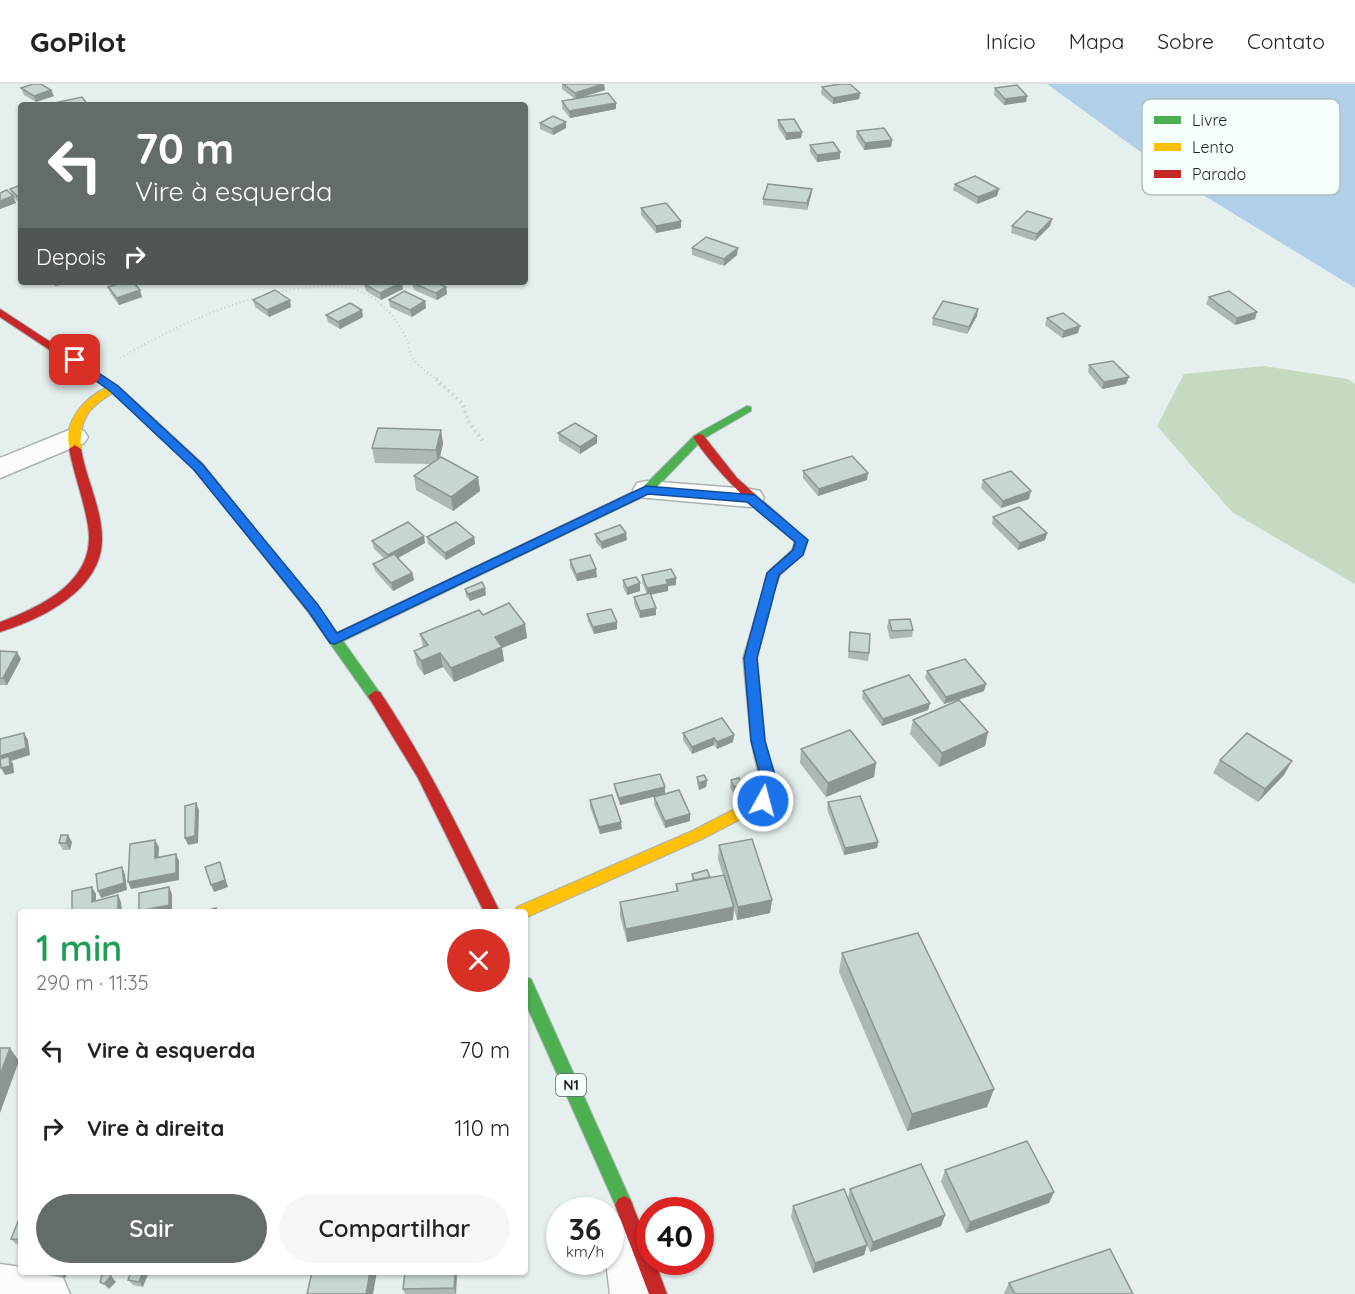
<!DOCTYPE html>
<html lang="pt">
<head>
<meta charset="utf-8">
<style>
	body { margin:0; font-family:Quicksand,sans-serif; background:#f6f6f6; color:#222; height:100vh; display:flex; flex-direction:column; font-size:22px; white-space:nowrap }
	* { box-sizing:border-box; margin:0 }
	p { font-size:20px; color:#767676 }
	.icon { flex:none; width:33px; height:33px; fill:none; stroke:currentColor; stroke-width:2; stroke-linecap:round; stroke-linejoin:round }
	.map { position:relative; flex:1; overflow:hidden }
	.drawer { position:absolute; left:18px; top:825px; width:510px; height:366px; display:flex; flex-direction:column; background:#fff; border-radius:6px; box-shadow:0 2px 4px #0004 }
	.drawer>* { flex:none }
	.hud { position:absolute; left:18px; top:18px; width:510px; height:183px; border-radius:6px; box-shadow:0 2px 4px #0004; background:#646c6b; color:#fff; overflow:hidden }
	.speed { position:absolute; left:546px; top:1113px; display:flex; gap:12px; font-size:30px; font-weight:700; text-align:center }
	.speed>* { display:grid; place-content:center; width:78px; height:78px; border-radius:50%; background:#fff; box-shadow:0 2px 4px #0004; line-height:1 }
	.speed small { font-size:15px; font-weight:400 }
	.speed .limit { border:9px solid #d22; background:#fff; color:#111 }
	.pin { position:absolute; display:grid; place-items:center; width:51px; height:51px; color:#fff; margin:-26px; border-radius:12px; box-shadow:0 3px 9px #0006 }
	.me { position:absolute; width:66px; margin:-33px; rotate:7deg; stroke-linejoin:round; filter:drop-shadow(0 0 4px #0008) }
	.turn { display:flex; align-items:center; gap:21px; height:126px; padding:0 18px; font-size:27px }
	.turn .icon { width:78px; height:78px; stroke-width:2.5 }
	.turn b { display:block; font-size:42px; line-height:51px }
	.then { display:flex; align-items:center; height:57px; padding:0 18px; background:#0003; gap:12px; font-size:22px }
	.round { display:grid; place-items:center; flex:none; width:63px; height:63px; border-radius:32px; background:#f6f6f6 }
	.headline { display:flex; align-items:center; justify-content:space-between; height:102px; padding:0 18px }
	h1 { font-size:36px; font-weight:600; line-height:45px; color:#1e9e55 }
	.primary-button { display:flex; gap:12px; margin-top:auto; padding:12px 18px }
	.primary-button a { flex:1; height:69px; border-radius:36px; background:#646c6b; color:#fff; font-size:24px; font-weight:600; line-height:69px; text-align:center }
	.primary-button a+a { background:#f6f6f6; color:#222 }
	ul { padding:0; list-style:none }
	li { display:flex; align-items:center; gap:18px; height:78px; padding:0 18px }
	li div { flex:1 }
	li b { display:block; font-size:22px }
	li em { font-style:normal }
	header { display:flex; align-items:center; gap:36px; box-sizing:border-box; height:84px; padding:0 30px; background:#fff; border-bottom:2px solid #e0e0e0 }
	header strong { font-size:28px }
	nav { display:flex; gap:33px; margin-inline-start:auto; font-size:21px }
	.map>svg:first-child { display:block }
	.green { fill:#c6dac2 }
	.water { fill:#b0cfe9 }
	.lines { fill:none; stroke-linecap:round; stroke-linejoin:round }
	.street-casing { stroke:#abb2b2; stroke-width:3 }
	.fast-casing { stroke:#abb2b2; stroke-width:2 }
	.slow-casing { stroke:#abb2b2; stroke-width:2 }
	.jam-casing { stroke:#abb2b2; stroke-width:2 }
	.path-far1 { stroke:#cccfcf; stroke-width:2; stroke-dasharray:1 3; stroke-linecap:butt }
	.path { stroke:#cccfcf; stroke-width:4; stroke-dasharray:1.5 4; stroke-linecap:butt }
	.street { fill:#fbfdfc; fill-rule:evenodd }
	.fast { fill:#4caf50; fill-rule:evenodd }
	.slow { fill:#ffc107; fill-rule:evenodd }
	.jam { fill:#c62828; fill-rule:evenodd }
	.wall { fill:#abb8b3 }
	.shaded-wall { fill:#8b9692 }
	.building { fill:#c7d6d0; stroke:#8b9692; stroke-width:1.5 }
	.route { fill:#1a73e8; stroke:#114b97; stroke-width:1.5 }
	.labels { text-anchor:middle; stroke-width:6; stroke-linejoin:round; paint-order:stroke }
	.shield { fill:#f4fffe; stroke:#5e6665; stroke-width:1.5 }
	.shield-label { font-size:14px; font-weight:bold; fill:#1e2524 }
	.key { fill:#f4fffe; stroke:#b4bebd; stroke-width:1.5 }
	.key-label { font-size:16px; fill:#1e2524 }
</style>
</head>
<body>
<header>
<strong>GoPilot</strong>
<nav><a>Início</a><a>Mapa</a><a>Sobre</a><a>Contato</a></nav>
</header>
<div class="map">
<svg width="1355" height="1210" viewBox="0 0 1355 1210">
	<rect width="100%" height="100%" fill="#e5efee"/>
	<polygon class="green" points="1264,282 1348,295 1355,300 1355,500 1232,428 1157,342 1184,290"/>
	<polygon class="water" points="1047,0 1355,0 1355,204 1182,98"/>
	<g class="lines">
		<g class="street-casing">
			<g id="street">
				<polygon points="74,344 84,347 88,353 84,359 0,394 0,374"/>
				<polygon points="647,397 750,405 760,407 764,414 760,421 750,423 637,413 633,406 637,399"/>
				<polygon points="625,1132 641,1139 648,1155 656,1210 610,1210 606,1178 610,1178 610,1139"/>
				<polygon points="0,1180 21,1183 21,1188 50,1188 63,1194 70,1210 0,1210"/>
			</g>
		</g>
		<g class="fast-casing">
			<g id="fast">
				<polygon points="747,322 751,323 751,327 703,355 651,409 343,557 382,612 375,617 370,616 308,528 213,408 219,404 223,405 337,549 643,403 695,351"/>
				<polygon points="525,893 531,895 630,1115 633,1121 630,1127 624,1130 618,1127 525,918"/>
			</g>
		</g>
		<g class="slow-casing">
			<g id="slow">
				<path d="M 114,301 L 118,302 L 118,306 C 90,322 79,332 81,365 L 79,368 L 71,368 C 59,338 88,309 114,301 Z"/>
				<polygon points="767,509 773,513 757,574 765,657 776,708 768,721 702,755 527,833 525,834 525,828 514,828 517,823 692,747 758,713 762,707 751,657 743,574 761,513"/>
			</g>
		</g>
		<g class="jam-casing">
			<g id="jam">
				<polygon points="0,225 118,302 203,380 223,405 225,408 223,411 215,411 195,386 110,306 0,233"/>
				<path d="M 699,350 L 703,351 L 737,394 L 807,456 L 802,471 L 780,491 L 771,516 L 767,517 L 761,513 L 770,486 L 792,466 L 795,457 C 757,425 721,395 693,353 Z"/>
				<path d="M 75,361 L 81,365 C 86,395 102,424 102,455 C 102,506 42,535 0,548 L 0,538 C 43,522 97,496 88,442 C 84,416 74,391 69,365 Z"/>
				<path d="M 375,607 L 380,608 C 427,678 463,753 500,828 L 484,828 L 418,694 L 368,612 Z"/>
				<polygon points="624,1112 630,1115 650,1164 650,1178 655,1178 667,1210 649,1210 615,1121 618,1115"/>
			</g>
		</g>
		<g class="path-far1">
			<path d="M 274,209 C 333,198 373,192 406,253 C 408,259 409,266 411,271 C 416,281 430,290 438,297"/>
			<path d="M 120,274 C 167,247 214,224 267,211"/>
		</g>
		<polyline class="path" points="436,295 462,319 469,338 484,359"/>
		<use href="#street" class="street"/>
		<use href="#fast" class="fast"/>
		<use href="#slow" class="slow"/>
		<use href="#jam" class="jam"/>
	</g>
	<g class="wall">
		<polygon points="562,0 604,0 605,6 580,14 616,19 616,25 570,34 562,24 562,17 575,15 562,5"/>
		<polygon points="822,3 860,9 859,15 833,20 821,10"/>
		<polygon points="21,4 54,12 36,18 24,11"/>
		<polygon points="995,4 1027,12 1026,18 1004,21 994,11"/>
		<polygon points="778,36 802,48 801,54 786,56 778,43"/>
		<polygon points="540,39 566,44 553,51 540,45"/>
		<polygon points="857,47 892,56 891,63 864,66 856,53"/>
		<polygon points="810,61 840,75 817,78 810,68"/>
		<polygon points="955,100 997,112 977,120 953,106"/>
		<polygon points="21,101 21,119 20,119 14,114 16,119 0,125 0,109 12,111 10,105"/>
		<polygon points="812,105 811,112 807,126 763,121 763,115"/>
		<polygon points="641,124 681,144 656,149 641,131"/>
		<polygon points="1052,135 1050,142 1035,157 1011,149 1012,142"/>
		<polygon points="692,164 737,171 724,182 692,171"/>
		<polygon points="412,199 446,203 447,210 437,216 414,206"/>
		<polygon points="364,200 403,205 381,216 366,207"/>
		<polygon points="108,203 142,213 119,221 111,210"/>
		<polygon points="1209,213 1255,235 1235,241 1206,220"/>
		<polygon points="253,216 291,223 269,233 255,223"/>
		<polygon points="389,216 425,217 426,224 412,233 390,223"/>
		<polygon points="978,225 977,232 967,250 932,241 933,234"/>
		<polygon points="326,231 363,233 340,245 328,238"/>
		<polygon points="1047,234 1078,249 1062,254 1045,241"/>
		<polygon points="1089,281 1126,300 1102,305 1088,288"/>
		<polygon points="441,346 443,360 440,374 478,393 480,407 453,427 416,406 414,392 431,380 375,379 372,364"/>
		<polygon points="558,349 597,352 597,359 580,370 559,357"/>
		<polygon points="803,387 867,396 818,412 803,394"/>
		<polygon points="983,396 1029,415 1001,424 981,404"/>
		<polygon points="993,433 1047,449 1045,456 1018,466 992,440"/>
		<polygon points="595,450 627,456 602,465 596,458"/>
		<polygon points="427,453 474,453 475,460 446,476 428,460"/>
		<polygon points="372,457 425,459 398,474 412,489 414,496 393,507 375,487 373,480 385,475 374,465"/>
		<polygon points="570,476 597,493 577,497 570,483"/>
		<polygon points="642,491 676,501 668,502 668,507 651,511 656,524 656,531 640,534 634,520 634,513 647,510 642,498"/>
		<polygon points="623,496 640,507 627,511 623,503"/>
		<polygon points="465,505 486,511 470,517 466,512"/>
		<polygon points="587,530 617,545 594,550 588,537"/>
		<polygon points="483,531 525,540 527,554 502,564 504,577 454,598 443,583 424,591 417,581 414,567 423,563 420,550"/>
		<polygon points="889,536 913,546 912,553 890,555 887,543"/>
		<polygon points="850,548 869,569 868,577 848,574"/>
		<polygon points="0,567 21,575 7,601 0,601"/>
		<polygon points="927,587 984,607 959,616 988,648 985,662 939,683 910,650 913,636 958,616 944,620 925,594"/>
		<polygon points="863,607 930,619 928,626 882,642 862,614"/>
		<polygon points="683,649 734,651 733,658 717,665 714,661 692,670 683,656"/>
		<polygon points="801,665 876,679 874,693 826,713 800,679"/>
		<polygon points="1220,676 1284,691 1258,718 1213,689"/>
		<polygon points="697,693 707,696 706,703 699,706 697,700"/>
		<polygon points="731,696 742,701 741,708 734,710 730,703"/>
		<polygon points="614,700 665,703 665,710 620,721 615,707"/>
		<polygon points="654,713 690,730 690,737 665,744 654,720"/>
		<polygon points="590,716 622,745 600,750 590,723"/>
		<polygon points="828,718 878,758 877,764 844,771 827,725"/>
		<polygon points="72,758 70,766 63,766 59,759"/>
		<polygon points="719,761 772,816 770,829 737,836 734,825 733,836 627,858 620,832 620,818 676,807 676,800 692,797 692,790 710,793 723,791 718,775"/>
		<polygon points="842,869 994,1005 987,1023 907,1047 839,888"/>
		<polygon points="945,1086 1054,1108 1049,1119 966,1149 941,1098"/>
		<polygon points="850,1105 945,1131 941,1142 870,1168 867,1161 864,1171 813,1189 791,1133 793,1122 848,1114"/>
		<polygon points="21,1130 21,1161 16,1160 11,1155"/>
		<polygon points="35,1188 68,1188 65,1194 36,1189"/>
		<polygon points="131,1188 143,1203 133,1201 128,1196"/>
		<polygon points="405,1188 457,1188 456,1210 405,1210 403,1205"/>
		<polygon points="1009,1199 1133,1210 1005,1210 1004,1209"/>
	</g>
	<g class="shaded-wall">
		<polygon points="604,0 605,6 576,15 575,9"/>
		<polygon points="51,6 54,12 36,18 34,12"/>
		<polygon points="860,9 859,15 833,20 833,14"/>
		<polygon points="1027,12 1026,18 1004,21 1005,15"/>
		<polygon points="616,19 616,25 570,34 569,27"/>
		<polygon points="566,38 566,44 553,51 552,45"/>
		<polygon points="802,48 801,54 786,56 786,49"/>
		<polygon points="892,56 891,63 864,66 865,59"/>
		<polygon points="840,68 840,75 817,78 817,71"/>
		<polygon points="812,105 811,112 807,126 807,119"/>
		<polygon points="999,105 997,112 977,120 978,113"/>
		<polygon points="21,111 21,119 20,119 17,112"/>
		<polygon points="13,112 16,119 0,125 0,117"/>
		<polygon points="1052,135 1050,142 1035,157 1037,150"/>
		<polygon points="681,137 681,144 656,149 656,142"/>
		<polygon points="738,164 737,171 724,182 724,175"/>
		<polygon points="54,198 79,198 55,202"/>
		<polygon points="402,198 403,205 381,216 380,209"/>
		<polygon points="446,203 447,210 437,216 436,209"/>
		<polygon points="140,206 142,213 119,221 117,214"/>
		<polygon points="290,216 291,223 269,233 267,226"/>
		<polygon points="425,217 426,224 412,233 410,226"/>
		<polygon points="978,225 977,232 967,250 969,243"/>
		<polygon points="362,226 363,233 340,245 338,238"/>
		<polygon points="1257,228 1255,235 1235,241 1237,234"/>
		<polygon points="1080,242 1078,249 1062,254 1064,247"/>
		<polygon points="1129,293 1126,300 1102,305 1104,298"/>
		<polygon points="441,346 443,360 438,380 436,366"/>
		<polygon points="597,352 597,359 580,370 580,363"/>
		<polygon points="868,389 867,396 818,412 819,405"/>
		<polygon points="478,393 480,407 453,427 451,413"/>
		<polygon points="1031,407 1029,415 1001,424 1003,417"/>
		<polygon points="626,449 627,456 602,465 601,458"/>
		<polygon points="1047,449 1045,456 1018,466 1020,459"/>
		<polygon points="424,452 425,459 389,479 388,471"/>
		<polygon points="474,453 475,460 446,476 445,469"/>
		<polygon points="596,485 597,493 577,497 576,490"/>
		<polygon points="412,489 414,496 393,507 391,499"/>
		<polygon points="676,494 676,501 668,502 668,507 647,511 647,504 666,496"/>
		<polygon points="640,499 640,507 627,511 627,504"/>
		<polygon points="485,504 486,511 470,517 468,510"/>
		<polygon points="656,524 656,531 640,534 640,527"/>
		<polygon points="617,538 617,545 594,550 593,543"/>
		<polygon points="525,540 527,554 502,564 504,577 454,598 451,584 495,553"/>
		<polygon points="17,568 21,575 7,601 3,594"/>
		<polygon points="440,569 443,583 424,591 421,577"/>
		<polygon points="986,600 984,607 944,620 946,613"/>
		<polygon points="930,619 928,626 882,642 883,635"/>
		<polygon points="988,648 985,662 939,683 942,669"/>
		<polygon points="24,649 28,656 30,671 11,677 13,679 14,689 5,691 1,684 0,672"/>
		<polygon points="734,651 733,658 717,665 717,658"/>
		<polygon points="714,654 714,661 692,670 692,663"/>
		<polygon points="1292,677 1284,691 1258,718 1265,705"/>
		<polygon points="876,679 874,693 826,713 828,699"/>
		<polygon points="707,696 706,703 699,706 699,699"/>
		<polygon points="742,701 741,708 734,710 734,703"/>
		<polygon points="665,703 665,710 620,721 619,714"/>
		<polygon points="196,719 199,726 198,759 188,761 185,754"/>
		<polygon points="690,730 690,737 665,744 665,737"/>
		<polygon points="621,738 622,745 600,750 599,743"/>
		<polygon points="68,751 72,758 70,766 66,759"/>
		<polygon points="155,756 159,763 158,781 155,774"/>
		<polygon points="878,758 877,764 844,771 845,764"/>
		<polygon points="176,770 179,777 179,796 131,805 128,798"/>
		<polygon points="220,778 228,803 214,808 211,801"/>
		<polygon points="122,783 125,790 127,806 101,814 98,807"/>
		<polygon points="92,803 96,810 96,824 92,818"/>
		<polygon points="169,803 172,810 172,828 139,828 139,827"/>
		<polygon points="118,811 121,818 122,828 118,828"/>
		<polygon points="772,816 770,829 737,836 738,823"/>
		<polygon points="734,823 733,836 627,858 626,845"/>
		<polygon points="10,964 19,977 0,1029 0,991"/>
		<polygon points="994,1005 987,1023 907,1047 912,1030"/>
		<polygon points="1054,1108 1049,1119 966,1149 970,1138"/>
		<polygon points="945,1131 941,1142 870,1168 873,1158"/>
		<polygon points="867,1161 864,1171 813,1189 815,1179"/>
		<polygon points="60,1188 68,1188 65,1194 60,1189"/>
		<polygon points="111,1188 120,1188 113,1191"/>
		<polygon points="143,1188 149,1188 143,1203 139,1198"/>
		<polygon points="370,1188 377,1188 373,1210 366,1210"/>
		<polygon points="455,1188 457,1188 456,1210 454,1204"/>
		<polygon points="111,1192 116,1198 109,1205 104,1200"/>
	</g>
	<g class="building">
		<polygon points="33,0 41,0 51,6 34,12 21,4"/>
		<polygon points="563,0 603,0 575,9"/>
		<polygon points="840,0 850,0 860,9 833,14 822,3"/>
		<polygon points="1017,1 1027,12 1005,15 995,4"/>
		<polygon points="608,9 616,19 569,27 562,17"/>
		<polygon points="82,13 88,21 51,21 50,20"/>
		<polygon points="553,32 566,38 552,45 540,39"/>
		<polygon points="794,35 802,48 786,49 778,36"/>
		<polygon points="884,44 892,56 865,59 857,47"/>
		<polygon points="833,58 840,68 817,71 810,61"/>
		<polygon points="975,92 999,105 978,113 955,100"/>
		<polygon points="768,100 812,105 807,119 763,115"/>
		<polygon points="21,101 21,111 17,112 10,105"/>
		<polygon points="7,106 13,112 0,117 0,109"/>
		<polygon points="666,119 681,137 656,142 641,124"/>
		<polygon points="1027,127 1052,135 1037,150 1012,142"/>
		<polygon points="706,153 738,164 724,175 692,164"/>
		<polygon points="124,198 133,198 140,206 117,214 108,203"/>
		<polygon points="367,198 402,198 380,209 364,200"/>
		<polygon points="414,198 436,198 446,203 436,209 412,199"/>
		<polygon points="275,206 290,216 267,226 253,216"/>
		<polygon points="404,207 425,217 410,226 389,216"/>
		<polygon points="1229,207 1257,228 1237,234 1209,213"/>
		<polygon points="943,217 978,225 969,243 933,234"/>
		<polygon points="350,219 362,226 338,238 326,231"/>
		<polygon points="1063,229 1080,242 1064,247 1047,234"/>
		<polygon points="1113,277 1129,293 1104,298 1089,281"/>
		<polygon points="575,339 597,352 580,363 558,349"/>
		<polygon points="378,344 441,346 436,366 372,364"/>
		<polygon points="852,372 868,389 819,405 803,387"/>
		<polygon points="441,373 478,393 451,413 414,392"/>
		<polygon points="1011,387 1031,407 1003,417 983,396"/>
		<polygon points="1019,423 1047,449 1020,459 993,433"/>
		<polygon points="408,438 424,452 388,471 372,457"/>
		<polygon points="456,438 474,453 445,469 427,453"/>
		<polygon points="620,441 626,449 601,458 595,450"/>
		<polygon points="394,470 412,489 391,499 373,480"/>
		<polygon points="590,471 596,485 576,490 570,476"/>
		<polygon points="671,485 676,494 666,496 668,500 647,504 642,491"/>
		<polygon points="636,493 640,499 627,504 623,496"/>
		<polygon points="482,498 485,504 468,510 465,505"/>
		<polygon points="650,509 656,524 640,527 634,513"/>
		<polygon points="509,519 525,540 495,553 502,563 451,584 440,569 421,577 414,567 428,561 420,550 479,526 483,531"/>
		<polygon points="611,525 617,538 593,543 587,530"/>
		<polygon points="910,535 913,546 892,547 889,536"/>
		<polygon points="850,548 870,550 869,569 849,567"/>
		<polygon points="0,567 17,568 3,594 0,594"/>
		<polygon points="965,575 986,600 946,613 927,587"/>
		<polygon points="909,591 930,619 883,635 863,607"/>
		<polygon points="959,616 988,648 942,669 913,636"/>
		<polygon points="722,634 734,651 717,658 714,654 692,663 683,649"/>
		<polygon points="850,646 876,679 828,699 801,665"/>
		<polygon points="24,649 26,664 0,672 0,655"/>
		<polygon points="1247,649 1292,677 1265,705 1220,676"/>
		<polygon points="9,672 10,682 1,684 0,675"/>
		<polygon points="660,690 665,703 619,714 614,700"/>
		<polygon points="704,691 707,696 699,699 697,693"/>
		<polygon points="739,694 742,701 734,703 731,696"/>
		<polygon points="679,706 690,730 665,737 654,713"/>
		<polygon points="612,711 621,738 599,743 590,716"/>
		<polygon points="860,712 878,758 845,764 828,718"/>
		<polygon points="196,719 195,752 185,754 185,722"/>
		<polygon points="61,751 68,751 66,759 59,759"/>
		<polygon points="752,755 772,816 738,823 719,761"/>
		<polygon points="155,756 155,774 176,770 176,789 128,798 130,760"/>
		<polygon points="220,778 225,796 211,801 205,783"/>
		<polygon points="122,783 124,799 98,807 96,790"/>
		<polygon points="707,786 710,793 694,796 692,790"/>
		<polygon points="724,791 734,823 626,845 620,818 678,807 676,800"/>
		<polygon points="92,803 92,818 118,811 118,828 72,828 72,807"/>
		<polygon points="169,803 169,821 139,827 139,809"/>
		<polygon points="216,824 217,828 202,828"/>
		<polygon points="918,849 994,1005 912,1030 842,869"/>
		<polygon points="0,964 10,964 0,991"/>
		<polygon points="1027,1057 1054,1108 970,1138 945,1086"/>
		<polygon points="921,1080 945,1131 873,1158 850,1105"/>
		<polygon points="844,1105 867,1161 815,1179 793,1122"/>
		<polygon points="21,1130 21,1156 11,1155"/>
		<polygon points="1110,1165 1133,1210 1015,1210 1009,1199"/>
		<polygon points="131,1188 143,1188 139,1198 128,1196"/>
		<polygon points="312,1188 370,1188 366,1210 307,1210"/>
		<polygon points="405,1188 455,1188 454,1204 403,1205"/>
		<polygon points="108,1189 111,1192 104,1200 100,1198 102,1191"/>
	</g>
	<polygon class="route" points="75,273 118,302 203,381 318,521 337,549 646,402 755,411 808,456 803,471 779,491 757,574 765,657 775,691 776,708 768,721 758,721 756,717 762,707 760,691 751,657 744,574 767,489 793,466 795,458 747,418 648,410 335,560 330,559 309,528 194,386 110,307 71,279 69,276"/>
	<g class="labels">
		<rect class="shield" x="556" y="990" width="30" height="22" rx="4.5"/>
		<g class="shield-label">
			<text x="571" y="1006">N1</text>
		</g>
	</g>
	<rect x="1142" y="15" width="198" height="96" rx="9" class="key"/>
	<rect x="1154" y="32" width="27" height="8" fill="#4caf50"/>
	<rect x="1154" y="59" width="27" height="8" fill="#ffc107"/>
	<rect x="1154" y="86" width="27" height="8" fill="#c62828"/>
	<g class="key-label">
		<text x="1192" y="42">Livre</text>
		<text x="1192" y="69">Lento</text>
		<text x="1192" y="96">Parado</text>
	</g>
</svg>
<div class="speed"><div>36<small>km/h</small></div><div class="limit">40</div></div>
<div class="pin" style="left:75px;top:276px;background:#d93025"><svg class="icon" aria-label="arrive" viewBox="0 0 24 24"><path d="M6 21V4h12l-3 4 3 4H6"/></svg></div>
<svg class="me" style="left:763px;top:717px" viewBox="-20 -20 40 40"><circle r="17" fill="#1a73e8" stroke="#fff" stroke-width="3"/><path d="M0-11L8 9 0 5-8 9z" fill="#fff"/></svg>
<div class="hud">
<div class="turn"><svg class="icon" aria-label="left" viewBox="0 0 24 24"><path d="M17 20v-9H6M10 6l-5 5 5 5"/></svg><div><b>70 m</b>Vire à esquerda</div></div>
<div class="then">Depois<svg class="icon" aria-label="right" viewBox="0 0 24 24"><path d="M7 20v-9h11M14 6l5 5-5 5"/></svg></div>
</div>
<section class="drawer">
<div class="headline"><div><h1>1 min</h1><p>290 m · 11:35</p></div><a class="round" style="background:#d93025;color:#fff"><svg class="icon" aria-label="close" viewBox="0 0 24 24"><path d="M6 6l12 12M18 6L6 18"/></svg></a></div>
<ul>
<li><svg class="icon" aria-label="left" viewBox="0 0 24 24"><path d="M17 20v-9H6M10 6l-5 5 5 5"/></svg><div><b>Vire à esquerda</b></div><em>70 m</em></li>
<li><svg class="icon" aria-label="right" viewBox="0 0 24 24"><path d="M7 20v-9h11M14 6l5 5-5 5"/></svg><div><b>Vire à direita</b></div><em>110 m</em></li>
</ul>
<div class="primary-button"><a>Sair</a><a>Compartilhar</a></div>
</section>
</div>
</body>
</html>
